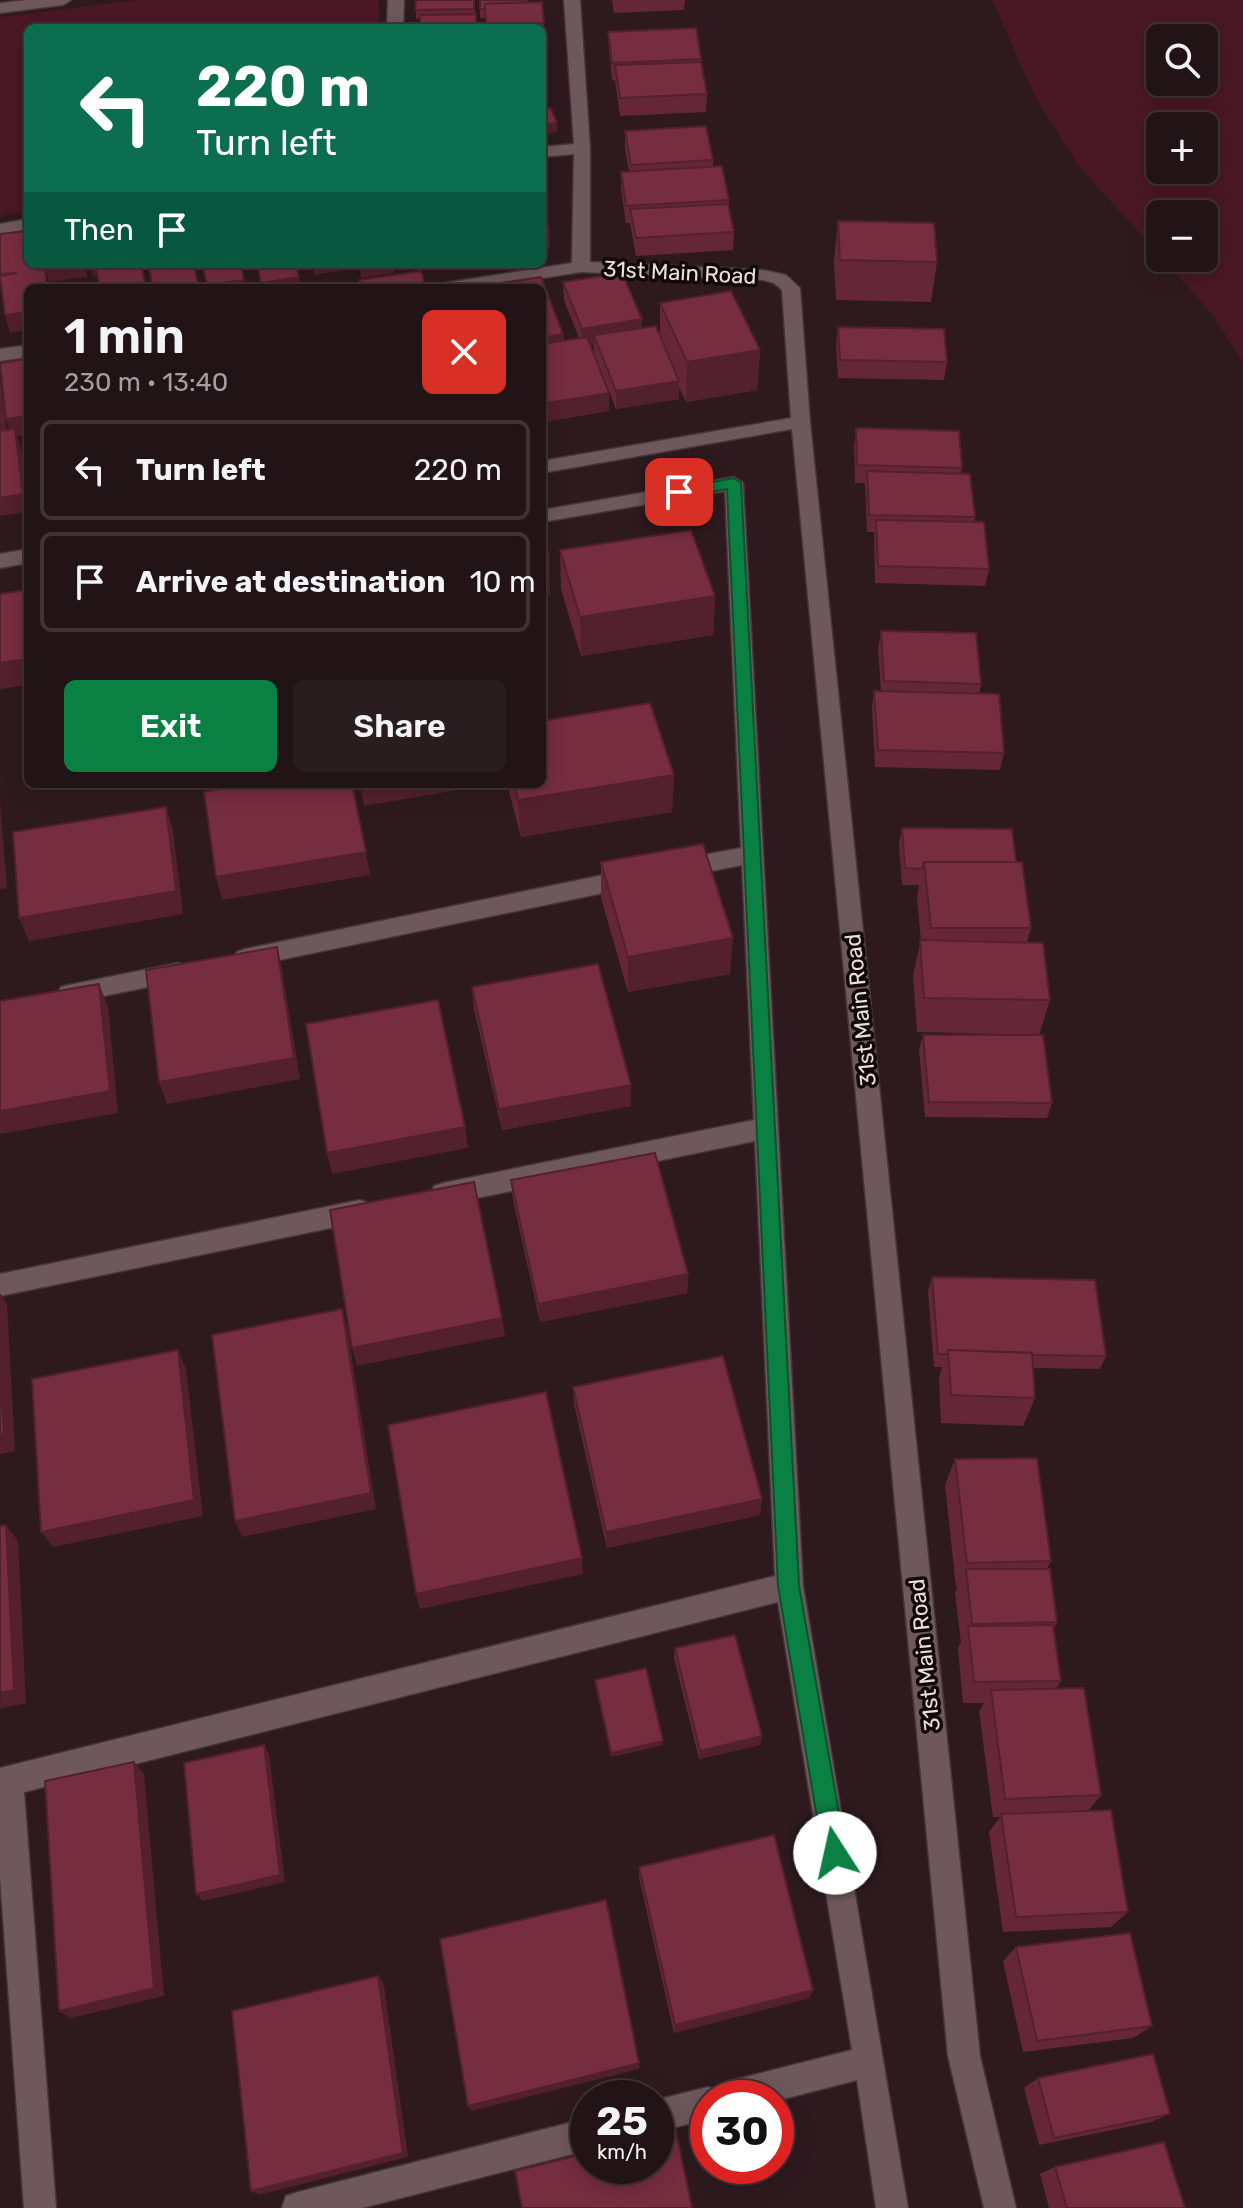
<!DOCTYPE html>
<html lang="en">
<head>
<meta charset="utf-8">
<style>
	body { margin:0; font-family:Rubik,sans-serif; background:#2a1d1f; color:#f1f3f6; height:100vh; display:flex; flex-direction:column; font-size:30px; white-space:nowrap }
	* { box-sizing:border-box; margin:0 }
	p { font-size:26px; color:#a29ea1 }
	.icon { flex:none; width:44px; height:44px; fill:none; stroke:currentColor; stroke-width:2; stroke-linecap:round; stroke-linejoin:round }
	.map { position:relative; flex:1; overflow:hidden }
	.side { position:absolute; left:24px; top:284px; width:522px; height:504px; display:flex; flex-direction:column; background:#221416; border-radius:12px; box-shadow:0 4px 20px #0003,0 0 0 2px #3f3335 }
	.side>* { flex:none }
	.banner { position:absolute; left:24px; top:24px; width:522px; height:244px; border-radius:12px; box-shadow:0 4px 20px #0003,0 0 0 2px #3f3335; background:#0b6e4f; color:#fff; overflow:hidden }
	.fabs { position:absolute; left:1146px; top:24px; display:grid; gap:16px }
	.fabs a { display:grid; place-items:center; width:72px; height:72px; border-radius:12px; background:#221416; box-shadow:0 4px 20px #0003,0 0 0 2px #3f3335; font-size:40px }
	.speed { position:absolute; left:570px; top:2080px; display:flex; gap:16px; font-size:40px; font-weight:700; text-align:center }
	.speed>* { display:grid; place-content:center; width:104px; height:104px; border-radius:50%; background:#221416; box-shadow:0 4px 20px #0003,0 0 0 2px #3f3335; line-height:1 }
	.speed small { font-size:20px; font-weight:400 }
	.speed .limit { border:12px solid #d22; background:#fff; color:#111 }
	.pin { position:absolute; display:grid; place-items:center; width:68px; height:68px; color:#fff; margin:-34px; border-radius:16px; box-shadow:0 4px 12px #0006 }
	.me { position:absolute; width:88px; margin:-44px; rotate:350deg; stroke-linejoin:round; filter:drop-shadow(0 0 6px #0008) }
	.turn { display:flex; align-items:center; gap:28px; height:168px; padding:0 40px; font-size:36px }
	.turn .icon { width:104px; height:104px; stroke-width:2.5 }
	.turn b { display:block; font-size:56px; line-height:68px }
	.then { display:flex; align-items:center; height:76px; padding:0 40px; background:#0003; gap:16px; font-size:30px }
	.round { display:grid; place-items:center; flex:none; width:84px; height:84px; border-radius:12px; background:#2a1d1f }
	.headline { display:flex; align-items:center; justify-content:space-between; height:136px; padding:0 40px }
	h1 { font-size:48px; font-weight:600; line-height:60px }
	.button { display:flex; gap:16px; margin-top:auto; padding:16px 40px }
	.button a { flex:1; height:92px; border-radius:12px; background:#0b8043; color:#fff; font-size:32px; font-weight:600; line-height:92px; text-align:center }
	.button a+a { background:#2a1d1f; color:#f1f3f6 }
	ul { padding:0; list-style:none }
	li { display:flex; align-items:center; gap:24px; height:100px; margin:0 16px 12px; padding:0 24px; border:4px solid #3f3335; border-radius:12px }
	li div { flex:1 }
	li b { display:block; font-size:30px }
	li em { font-style:normal }
	.map>svg:first-child { display:block }
	.green { fill:#4a1825; fill-rule:evenodd }
	.lines { fill:none; stroke-linecap:round; stroke-linejoin:round }
	.street-casing { stroke:#443538; stroke-width:3 }
	.street { fill:#6f585c; fill-rule:evenodd }
	.wall { fill:#652737 }
	.shaded-wall { fill:#53202d }
	.building { fill:#762d40; stroke:#53202d; stroke-width:2 }
	.route { fill:#0b8043; stroke:#07532c; stroke-width:2 }
	.labels { text-anchor:middle; stroke-width:7; stroke-linejoin:round; paint-order:stroke }
	.street-label { font-size:22px; fill:#ebdee0; stroke:#100809 }
</style>
</head>
<body>
<div class="map">
<svg width="1243" height="2208" viewBox="0 0 1243 2208">
	<rect width="100%" height="100%" fill="#2e1a1e"/>
	<g class="green">
		<polygon points="138,0 379,0 379,28 28,28 28,211 0,216 0,17"/>
		<path d="M 992,0 L 1243,0 L 1243,362 L 1213,315 L 1162,258 L 1204,258 L 1204,214 L 1160,214 L 1160,256 L 1078,165 L 1035,96 ZM 1160,38 L 1204,38 L 1204,82 L 1160,82 ZM 1160,126 L 1204,126 L 1204,170 L 1160,170 Z"/>
	</g>
	<g class="lines">
		<g class="street-casing">
			<g id="street">
				<polygon points="27,0 71,0 63,5 0,13 0,3"/>
				<polygon points="388,0 404,0 403,28 387,28"/>
				<polygon points="564,0 580,0 590,148 590,262 763,270 786,275 800,288 810,422 980,2056 1016,2208 984,2208 948,2056 792,429 542,473 542,461 791,418 782,290 774,283 763,280 581,272 479,288 436,288 445,283 572,263 574,154 542,157 542,147 574,144"/>
				<polygon points="28,219 28,229 0,234 0,224"/>
				<polygon points="28,345 28,357 0,361 0,349"/>
				<polygon points="734,477 743,483 803,1586 908,2208 876,2208 857,2080 776,2101 776,2098 708,2098 708,2119 656,2132 656,2100 708,2087 714,2089 726,2082 852,2050 778,1602 24,1792 56,2208 24,2208 0,1876 0,1768 775,1576 755,1141 443,1205 434,1202 431,1194 434,1186 443,1183 754,1120 742,865 676,878 668,875 665,869 668,863 676,860 741,848 725,491 542,522 542,510"/>
				<polygon points="28,549 28,563 0,568 0,554"/>
				<polygon points="632,869 640,872 643,878 640,884 632,887 245,967 237,964 234,958 237,952 245,949"/>
				<polygon points="178,963 186,966 189,972 186,978 178,981 69,1003 61,1001 57,994 61,987 69,985"/>
				<polygon points="360,1200 369,1203 372,1211 369,1219 360,1222 0,1296 0,1274"/>
				<polygon points="588,2118 588,2150 362,2208 282,2208 286,2196 298,2192"/>
			</g>
		</g>
		<use href="#street" class="street"/>
	</g>
	<g class="wall">
		<polygon points="416,0 475,0 475,14 416,19"/>
		<polygon points="480,0 528,2 544,23 545,41 542,41 542,28 487,28 486,18 480,18"/>
		<polygon points="612,0 685,0 684,10 614,13"/>
		<polygon points="608,32 701,59 707,94 706,112 620,116 615,80 612,80 609,50"/>
		<polygon points="542,73 547,73 548,108 557,123 557,132 542,134"/>
		<polygon points="625,131 713,160 713,166 729,200 729,207 734,232 733,250 636,256 630,223 626,223 621,189 621,172 629,171 625,149"/>
		<polygon points="838,221 937,262 931,302 836,300 834,261"/>
		<polygon points="622,273 642,319 642,328 656,326 660,335 660,303 731,291 760,350 757,390 686,402 679,387 679,399 616,409 594,353 594,345 591,345 609,393 609,411 543,422 542,288 494,288 494,284 541,277 563,334 564,341 579,338 564,300 563,282"/>
		<polygon points="838,327 947,362 944,380 838,378 836,345"/>
		<polygon points="856,428 962,468 961,473 975,517 974,522 989,569 985,586 875,583 874,532 867,532 865,483 855,483 854,446"/>
		<polygon points="560,550 715,596 713,635 581,656 561,589"/>
		<polygon points="881,631 981,684 979,694 1004,753 1000,770 875,767 872,708 874,691 881,691 878,648"/>
		<polygon points="674,775 672,812 521,837 507,784 542,784"/>
		<polygon points="902,828 1016,862 1031,928 1027,942 1050,1000 1039,1035 917,1032 913,975 921,940 917,898 919,885 902,885 899,844"/>
		<polygon points="601,862 730,974 628,992 601,898"/>
		<polygon points="472,987 631,1085 631,1106 502,1130 474,1009"/>
		<polygon points="923,1035 1052,1103 1047,1118 925,1117 919,1050"/>
		<polygon points="511,1180 688,1274 687,1293 540,1322 513,1200"/>
		<polygon points="932,1277 1106,1356 1100,1369 1033,1368 1035,1398 1023,1426 941,1423 939,1378 942,1367 934,1367 928,1291"/>
		<polygon points="573,1387 762,1499 760,1515 607,1548 574,1404"/>
		<polygon points="955,1459 1051,1561 1047,1569 1057,1622 1054,1628 1061,1681 1056,1688 1101,1795 1088,1811 1128,1912 1111,1927 1003,1932 989,1832 1000,1817 993,1817 979,1711 984,1703 963,1703 958,1648 961,1642 955,1593 958,1587 956,1587 945,1485"/>
		<polygon points="675,1648 760,1745 699,1759 674,1658"/>
		<polygon points="595,1680 662,1745 611,1757"/>
		<polygon points="639,1867 809,1998 674,2033 639,1877"/>
		<polygon points="1016,1947 1152,2026 1133,2038 1023,2052 1003,1961"/>
		<polygon points="1038,2078 1170,2114 1151,2122 1039,2145 1024,2088"/>
		<polygon points="1055,2167 1185,2208 1049,2208 1040,2174"/>
	</g>
	<g class="shaded-wall">
		<polygon points="557,123 557,132 542,134 542,125"/>
		<polygon points="549,230 550,248 542,249 542,231"/>
		<polygon points="48,264 86,264 87,277 49,282 44,265"/>
		<polygon points="90,264 138,264 139,270 93,277"/>
		<polygon points="321,264 351,264 352,269 314,275 313,265"/>
		<polygon points="394,264 394,273 361,278 360,268"/>
		<polygon points="299,277 301,286 288,288 262,288 261,283"/>
		<polygon points="244,280 246,288 208,288 207,285"/>
		<polygon points="28,312 28,330 10,333 5,315"/>
		<polygon points="642,319 642,337 594,335 594,345 582,347 582,329"/>
		<polygon points="563,334 564,352 542,356 542,338"/>
		<polygon points="760,350 757,390 686,402 687,362"/>
		<polygon points="0,378 8,440 0,441"/>
		<polygon points="679,381 679,399 616,409 616,391"/>
		<polygon points="609,393 609,411 543,422 542,404"/>
		<polygon points="28,416 28,434 17,436 21,447 28,512 0,516 0,498 12,437 6,419"/>
		<polygon points="549,556 550,595 542,596 542,557"/>
		<polygon points="715,596 713,635 581,656 580,617"/>
		<polygon points="28,659 28,685 0,689 0,663"/>
		<polygon points="674,775 672,812 521,837 518,800"/>
		<polygon points="360,784 494,784 364,806"/>
		<polygon points="0,802 7,888 0,889"/>
		<polygon points="166,807 173,830 183,914 29,941 19,918"/>
		<polygon points="366,852 370,875 222,900 216,877"/>
		<polygon points="733,938 730,974 628,992 628,957"/>
		<polygon points="277,947 282,970 300,1079 167,1104 159,1082"/>
		<polygon points="99,984 108,1006 118,1113 0,1134 0,1111"/>
		<polygon points="631,1085 631,1106 502,1130 499,1109"/>
		<polygon points="465,1127 468,1148 332,1174 327,1153"/>
		<polygon points="688,1274 687,1293 540,1322 538,1304"/>
		<polygon points="0,1293 7,1304 15,1451 0,1454"/>
		<polygon points="342,1309 347,1328 376,1509 242,1537 235,1521"/>
		<polygon points="502,1318 505,1336 357,1366 352,1348"/>
		<polygon points="178,1350 186,1369 203,1516 53,1547 41,1532"/>
		<polygon points="762,1499 760,1515 607,1548 606,1532"/>
		<polygon points="6,1525 18,1541 26,1703 0,1709"/>
		<polygon points="582,1558 583,1574 420,1609 416,1594"/>
		<polygon points="762,1736 760,1745 699,1759 700,1751"/>
		<polygon points="663,1741 662,1745 611,1757 611,1753"/>
		<polygon points="264,1745 269,1754 285,1882 203,1901 196,1894"/>
		<polygon points="134,1762 144,1774 164,1996 71,2018 59,2011"/>
		<polygon points="378,1976 384,1985 408,2157 259,2195 251,2191"/>
		<polygon points="813,1990 809,1998 674,2033 675,2025"/>
		<polygon points="639,2063 639,2069 471,2111 468,2106"/>
	</g>
	<g class="building">
		<polygon points="416,0 474,0 474,9 415,10"/>
		<polygon points="480,0 527,0 527,2 485,4 485,9 480,9"/>
		<polygon points="542,2 544,23 486,25 485,4"/>
		<polygon points="476,14 476,28 420,28 420,15"/>
		<polygon points="696,28 701,59 612,63 608,32"/>
		<polygon points="701,62 707,94 620,98 615,65"/>
		<rect x="542" y="73" width="5" height="23"/>
		<polygon points="551,108 557,123 542,125 542,109"/>
		<polygon points="706,126 713,160 631,165 625,131"/>
		<polygon points="722,166 729,200 626,206 621,172"/>
		<polygon points="728,204 734,232 636,238 630,209"/>
		<polygon points="542,211 549,230 542,231"/>
		<polygon points="838,221 934,223 937,262 840,260"/>
		<polygon points="28,231 28,264 37,264 38,270 45,269 47,288 28,288 28,312 5,315 0,276 17,273 0,274 0,234"/>
		<polygon points="95,264 141,264 146,288 100,288"/>
		<polygon points="148,264 194,264 198,285 182,288 153,288"/>
		<polygon points="202,264 241,264 244,280 207,285"/>
		<polygon points="257,264 296,264 299,277 261,283"/>
		<polygon points="358,264 390,264 360,268"/>
		<polygon points="421,271 426,288 362,288 359,280"/>
		<polygon points="622,273 642,319 582,329 563,282"/>
		<polygon points="541,277 563,334 542,338 542,288 495,288 494,284"/>
		<polygon points="483,286 484,288 466,288"/>
		<polygon points="731,291 760,350 687,362 660,303"/>
		<polygon points="656,326 679,381 616,391 594,335"/>
		<polygon points="838,327 944,329 947,362 840,360"/>
		<polygon points="587,337 609,393 542,404 542,344"/>
		<polygon points="28,359 28,416 6,419 0,363"/>
		<polygon points="0,401 3,422 0,423"/>
		<polygon points="856,428 959,431 962,468 857,465"/>
		<polygon points="15,429 23,494 0,498 0,431"/>
		<polygon points="23,430 28,430 28,470"/>
		<polygon points="867,471 970,474 975,517 869,515"/>
		<polygon points="876,520 984,522 989,569 878,566"/>
		<polygon points="691,530 715,596 580,617 560,550"/>
		<polygon points="542,533 549,556 542,557"/>
		<polygon points="28,590 28,659 0,663 0,594"/>
		<polygon points="881,631 976,633 981,684 884,681"/>
		<polygon points="874,691 999,694 1004,753 878,750"/>
		<polygon points="650,703 674,775 518,800 514,784 542,784 542,721"/>
		<polygon points="250,784 352,784 366,852 216,877 204,792"/>
		<polygon points="166,807 176,891 19,918 13,832"/>
		<polygon points="902,828 1012,829 1016,862 924,862 922,869 905,868"/>
		<polygon points="703,844 733,938 628,957 601,862"/>
		<polygon points="924,862 1022,862 1031,928 931,928"/>
		<polygon points="920,940 1043,943 1050,1000 924,998"/>
		<polygon points="277,947 294,1058 159,1082 146,970"/>
		<polygon points="598,964 631,1085 499,1109 472,987"/>
		<polygon points="99,984 110,1091 0,1111 0,1001"/>
		<polygon points="438,1000 465,1127 327,1153 306,1024"/>
		<polygon points="923,1035 1043,1035 1052,1103 929,1102"/>
		<polygon points="655,1153 688,1274 538,1304 511,1180"/>
		<polygon points="474,1182 502,1318 352,1348 330,1210"/>
		<polygon points="932,1277 1095,1280 1106,1356 1032,1355 1032,1353 948,1350 947,1354 938,1354"/>
		<polygon points="342,1309 371,1493 235,1521 212,1335"/>
		<polygon points="178,1350 194,1500 41,1532 32,1379"/>
		<polygon points="948,1350 1032,1353 1035,1398 951,1395"/>
		<polygon points="723,1356 762,1499 606,1532 573,1387"/>
		<polygon points="0,1368 4,1434 0,1434"/>
		<polygon points="546,1392 582,1558 416,1594 388,1425"/>
		<polygon points="1037,1458 1051,1561 967,1563 955,1459"/>
		<polygon points="6,1525 14,1690 0,1693 0,1526"/>
		<polygon points="966,1569 1050,1569 1057,1622 972,1624"/>
		<polygon points="1053,1625 1061,1681 974,1682 968,1626"/>
		<polygon points="735,1635 762,1736 700,1751 675,1648"/>
		<polygon points="646,1668 663,1741 611,1753 595,1680"/>
		<polygon points="1084,1688 1101,1795 1005,1799 991,1690"/>
		<polygon points="264,1745 280,1875 196,1894 184,1763"/>
		<polygon points="134,1762 154,1988 59,2011 45,1781"/>
		<polygon points="1111,1810 1128,1912 1016,1917 1001,1814"/>
		<polygon points="774,1835 813,1990 675,2025 639,1867"/>
		<polygon points="606,1900 639,2063 468,2106 440,1939"/>
		<polygon points="1130,1933 1152,2026 1037,2041 1016,1947"/>
		<polygon points="378,1976 403,2153 251,2191 232,2011"/>
		<polygon points="1153,2054 1170,2114 1054,2138 1038,2078"/>
		<polygon points="676,2131 692,2208 522,2208 515,2171 588,2153 588,2166 656,2166 656,2136"/>
		<polygon points="1164,2142 1185,2208 1067,2208 1055,2167"/>
	</g>
	<polygon class="route" points="734,478 741,483 799,1586 846,1853 843,1861 835,1865 827,1861 823,1853 778,1586 727,489 679,497 672,492 679,488"/>
	<g class="labels">
		<g class="street-label">
			<text transform="translate(680 272) rotate(3)" y="8">31st Main Road</text>
			<text transform="translate(860 1010) rotate(-96)" y="8">31st Main Road</text>
			<text transform="translate(924 1655) rotate(-96)" y="8">31st Main Road</text>
		</g>
	</g>
</svg>
<div class="fabs">
<a><svg class="icon" aria-label="search" viewBox="0 0 24 24"><circle cx="10" cy="10" r="6"/><path d="M15 15l6 6"/></svg></a>
<a>+</a>
<a>−</a>
</div>
<div class="speed"><div>25<small>km/h</small></div><div class="limit">30</div></div>
<div class="pin" style="left:679px;top:492px;background:#d93025"><svg class="icon" aria-label="arrive" viewBox="0 0 24 24"><path d="M6 21V4h12l-3 4 3 4H6"/></svg></div>
<svg class="me" style="left:835px;top:1853px" viewBox="-20 -20 40 40"><circle r="19" fill="#fff"/><path d="M0-13L10 11 0 6-10 11z" fill="#0b8043"/></svg>
<div class="banner">
<div class="turn"><svg class="icon" aria-label="left" viewBox="0 0 24 24"><path d="M17 20v-9H6M10 6l-5 5 5 5"/></svg><div><b>220 m</b>Turn left</div></div>
<div class="then">Then<svg class="icon" aria-label="arrive" viewBox="0 0 24 24"><path d="M6 21V4h12l-3 4 3 4H6"/></svg></div>
</div>
<section class="side">
<div class="headline"><div><h1>1 min</h1><p>230 m · 13:40</p></div><a class="round" style="background:#d93025;color:#fff"><svg class="icon" aria-label="close" viewBox="0 0 24 24"><path d="M6 6l12 12M18 6L6 18"/></svg></a></div>
<ul>
<li><svg class="icon" aria-label="left" viewBox="0 0 24 24"><path d="M17 20v-9H6M10 6l-5 5 5 5"/></svg><div><b>Turn left</b></div><em>220 m</em></li>
<li><svg class="icon" aria-label="arrive" viewBox="0 0 24 24"><path d="M6 21V4h12l-3 4 3 4H6"/></svg><div><b>Arrive at destination</b></div><em>10 m</em></li>
</ul>
<div class="button"><a>Exit</a><a>Share</a></div>
</section>
</div>
</body>
</html>
